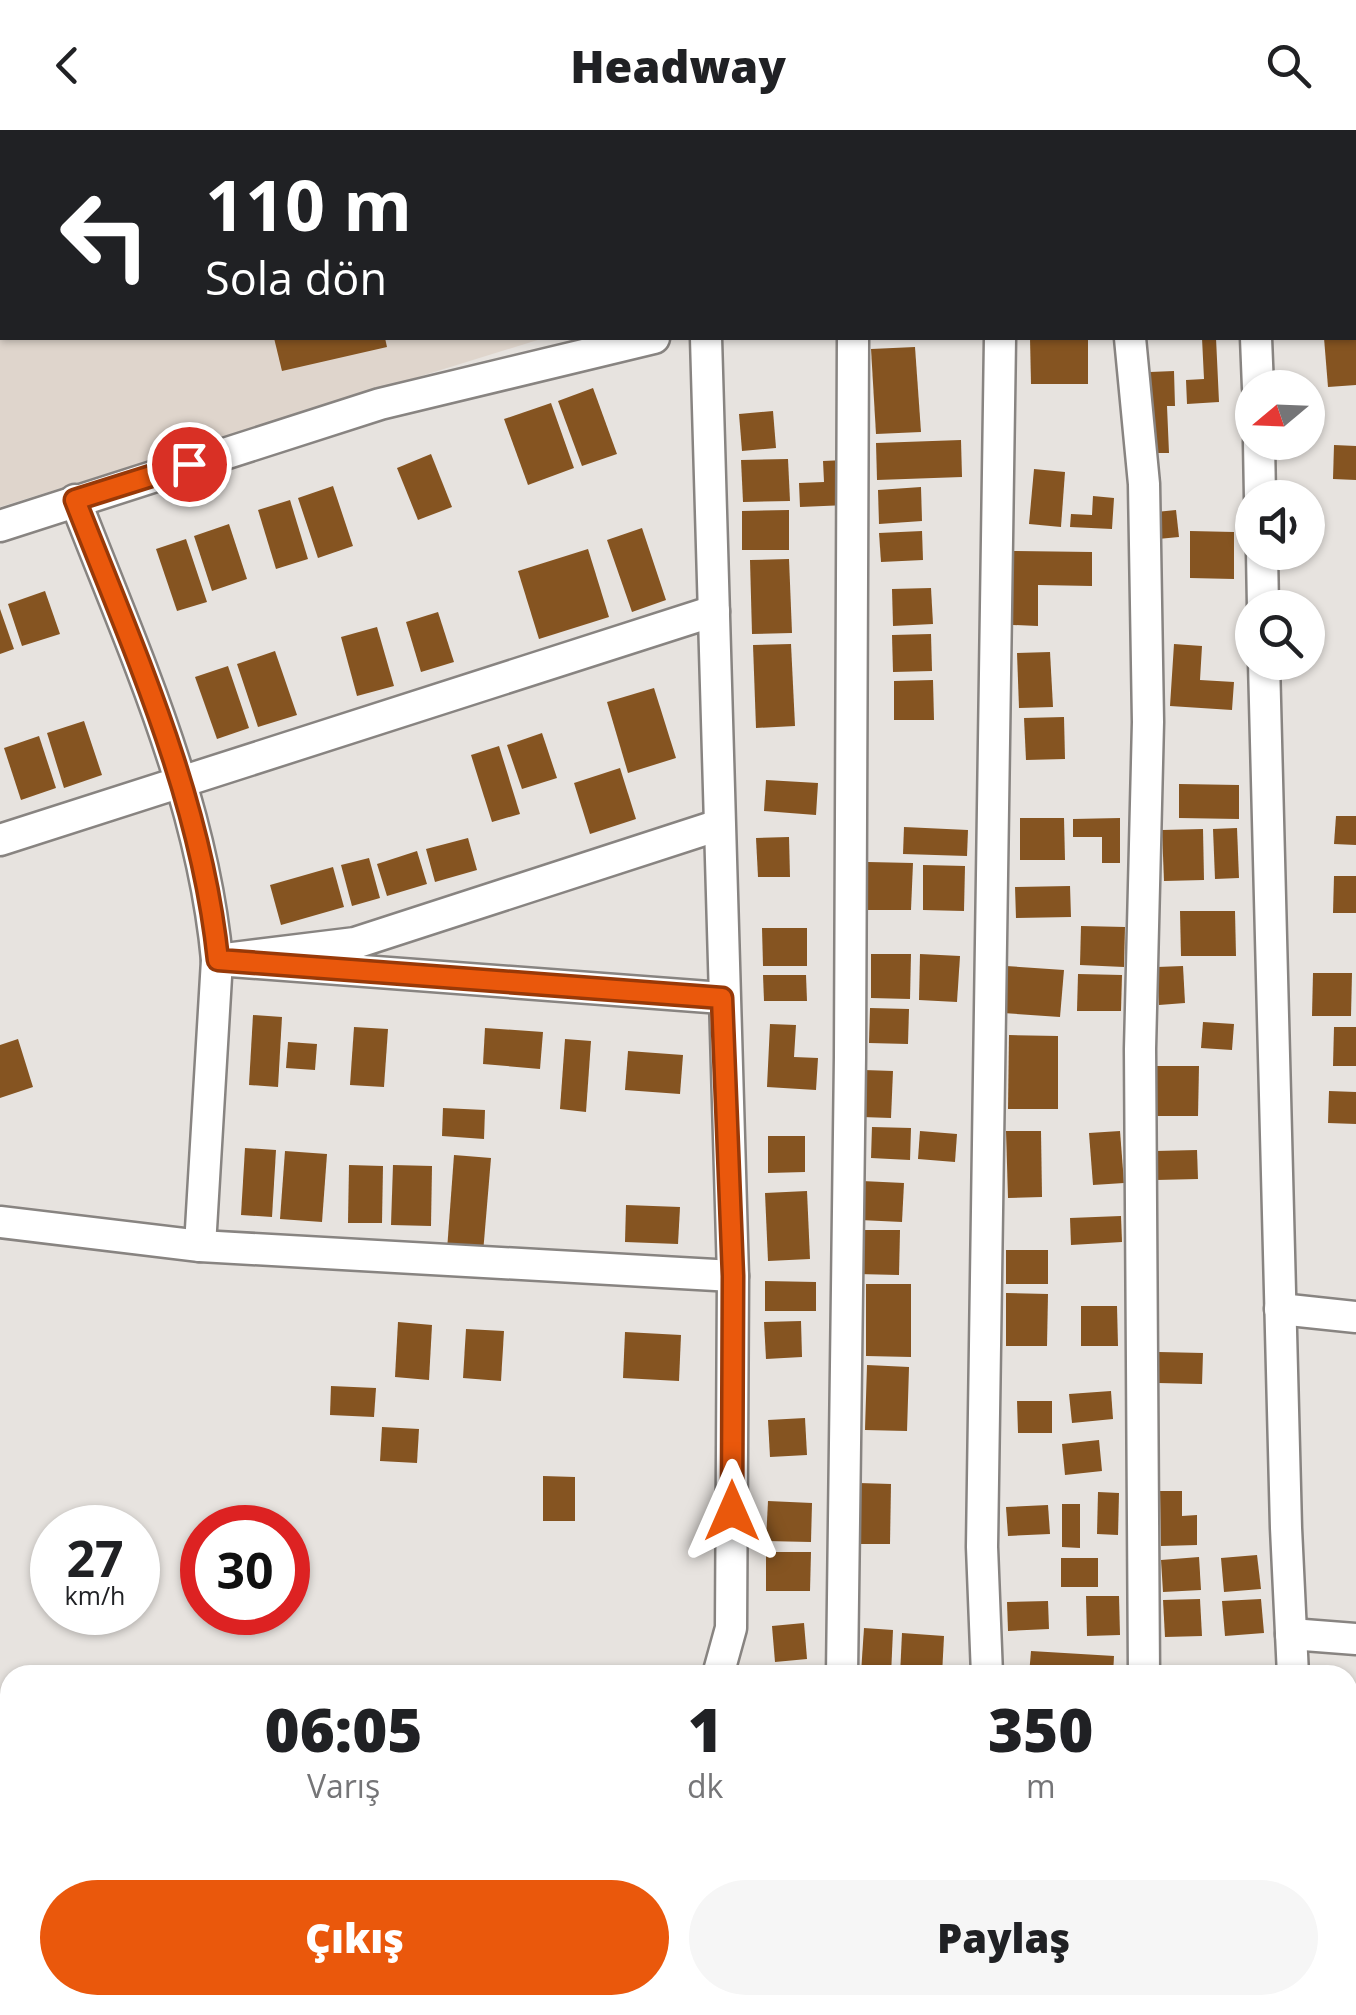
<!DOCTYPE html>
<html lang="tr">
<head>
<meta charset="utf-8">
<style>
	body { margin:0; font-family:"Open Sans",sans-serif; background:#f6f6f6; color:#202124; height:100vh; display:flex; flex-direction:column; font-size:38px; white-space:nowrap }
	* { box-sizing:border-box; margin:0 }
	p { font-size:32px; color:#757577 }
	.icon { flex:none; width:55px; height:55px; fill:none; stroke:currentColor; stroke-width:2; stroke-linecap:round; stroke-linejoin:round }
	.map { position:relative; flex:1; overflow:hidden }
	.side { position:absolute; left:0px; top:1535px; width:1358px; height:350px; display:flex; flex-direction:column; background:#fff; border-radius:30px 30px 0 0; box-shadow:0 2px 8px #0004 }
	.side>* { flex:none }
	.hud { position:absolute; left:0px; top:0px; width:1358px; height:210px; box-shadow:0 2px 8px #0004; background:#202124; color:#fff; overflow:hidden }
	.needle { width:65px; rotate:251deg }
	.controls { position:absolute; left:1235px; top:240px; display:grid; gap:20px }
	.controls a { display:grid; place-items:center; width:90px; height:90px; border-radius:50%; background:#fff; box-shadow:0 2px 8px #0004; font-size:50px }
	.speed { position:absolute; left:30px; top:1375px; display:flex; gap:20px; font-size:50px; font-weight:700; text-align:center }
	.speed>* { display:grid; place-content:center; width:130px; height:130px; border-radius:50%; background:#fff; box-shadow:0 2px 8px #0004; line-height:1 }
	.speed small { font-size:25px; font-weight:400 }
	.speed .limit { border:15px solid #d22; background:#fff; color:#111 }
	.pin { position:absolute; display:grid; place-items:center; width:85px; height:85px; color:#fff; margin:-42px; border:5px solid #fff; border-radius:50%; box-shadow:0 2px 10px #0007 }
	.me { position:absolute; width:110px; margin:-55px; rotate:0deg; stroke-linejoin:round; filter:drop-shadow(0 0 8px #0008) }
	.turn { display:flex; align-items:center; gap:35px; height:210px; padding:0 40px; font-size:45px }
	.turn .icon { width:130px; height:130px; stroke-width:2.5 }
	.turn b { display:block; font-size:70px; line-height:85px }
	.eta { display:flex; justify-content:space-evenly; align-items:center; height:170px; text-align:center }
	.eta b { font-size:60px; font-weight:800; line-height:70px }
	.primary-button { display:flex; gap:20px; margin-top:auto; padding:20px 40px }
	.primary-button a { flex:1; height:115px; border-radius:60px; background:#ea580c; color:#fff; font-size:40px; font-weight:800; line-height:115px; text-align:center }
	.primary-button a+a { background:#f6f6f6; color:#202124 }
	header { display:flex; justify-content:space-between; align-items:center; height:130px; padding:0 40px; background:#fff; font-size:45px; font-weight:800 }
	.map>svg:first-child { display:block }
	.built { fill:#dfd5cc }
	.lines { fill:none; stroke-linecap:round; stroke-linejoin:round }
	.stream { stroke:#b97936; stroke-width:10 }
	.building { fill:#855421 }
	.minor-casing { stroke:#888481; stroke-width:35 }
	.minor { stroke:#fff; stroke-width:30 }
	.route-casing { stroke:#983908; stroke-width:25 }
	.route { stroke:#ea580c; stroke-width:18 }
</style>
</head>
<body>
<header><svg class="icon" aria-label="back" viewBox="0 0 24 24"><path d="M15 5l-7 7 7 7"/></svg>Headway<svg class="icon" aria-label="search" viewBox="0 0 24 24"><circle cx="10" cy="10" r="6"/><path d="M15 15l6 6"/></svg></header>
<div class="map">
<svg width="1356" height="1885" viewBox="0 0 1356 1885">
	<rect width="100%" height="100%" fill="#e7e3df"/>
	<polygon class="built" points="0,0 590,0 591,2 2,2 2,208 544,208 0,377"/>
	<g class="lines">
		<g class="stream">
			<polyline points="0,1716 10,1718"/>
			<polyline points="1348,1735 1356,1734"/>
		</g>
	</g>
	<g class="building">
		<polygon points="274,208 385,208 387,217 282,241"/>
		<polygon points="1030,208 1088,208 1088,254 1031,254"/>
		<polygon points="1202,208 1216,208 1219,272 1187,274 1186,250 1204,249"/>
		<polygon points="1324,208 1356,208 1356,255 1328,257"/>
		<polygon points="915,217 921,302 876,304 871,219"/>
		<polygon points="1174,241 1175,276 1167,276 1169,323 1152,323 1150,242"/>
		<polygon points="593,258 617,324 582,336 558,271"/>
		<polygon points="551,273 574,338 528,355 504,289"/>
		<polygon points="773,281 776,318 742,321 739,284"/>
		<polygon points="961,310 962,347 877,350 876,313"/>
		<polygon points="1334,315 1356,316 1356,350 1333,349"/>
		<polygon points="431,324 452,377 418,390 397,338"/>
		<polygon points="788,329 790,371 743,372 741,330"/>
		<polygon points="845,330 847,375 800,377 799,353 824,352 823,331"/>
		<polygon points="1034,339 1065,342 1061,397 1029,394"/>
		<polygon points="333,356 353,416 318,428 298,368"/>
		<polygon points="921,357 922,391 879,394 878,360"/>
		<polygon points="1093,366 1114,368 1112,399 1070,397 1071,384 1092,385"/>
		<polygon points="290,370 308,429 276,439 258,380"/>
		<polygon points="789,380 789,420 742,420 742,381"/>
		<polygon points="1176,380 1179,407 1158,409 1156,382"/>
		<polygon points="229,394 247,449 212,461 194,406"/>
		<polygon points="642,398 666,470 632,482 607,410"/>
		<polygon points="922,401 923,430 881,432 879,403"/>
		<polygon points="1190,401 1234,402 1234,449 1190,448"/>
		<polygon points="186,409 207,472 177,481 156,419"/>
		<polygon points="588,419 609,487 539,509 518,441"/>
		<polygon points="1013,421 1092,422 1092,456 1038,455 1038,496 1013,495"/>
		<polygon points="789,429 792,503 752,504 750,430"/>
		<polygon points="931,458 933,494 893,496 892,459"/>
		<polygon points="45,461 60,504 22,516 8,474"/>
		<polygon points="0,479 14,519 0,524"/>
		<polygon points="438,482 454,532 421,542 406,492"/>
		<polygon points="377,497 394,556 357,566 341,507"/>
		<polygon points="931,504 932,541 893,542 892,505"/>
		<polygon points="791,514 795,596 756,598 753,515"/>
		<polygon points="1174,514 1202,516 1200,550 1234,552 1232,580 1170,576"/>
		<polygon points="275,521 297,585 258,597 237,534"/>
		<polygon points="1050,522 1053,577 1019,578 1017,523"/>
		<polygon points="228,536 249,598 217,609 195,547"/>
		<polygon points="933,550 934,590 894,590 894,551"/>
		<polygon points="654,558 676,628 628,643 607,572"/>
		<polygon points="1064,587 1065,629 1026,630 1024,588"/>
		<polygon points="84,591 102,645 64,658 47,603"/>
		<polygon points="542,603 557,648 522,659 507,615"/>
		<polygon points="39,606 56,658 21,670 4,618"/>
		<polygon points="499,616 520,684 492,692 471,625"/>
		<polygon points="620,638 636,689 590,704 574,653"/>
		<polygon points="766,650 818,653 816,685 764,681"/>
		<polygon points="1179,654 1239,655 1239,689 1179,688"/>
		<polygon points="1336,686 1356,686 1356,715 1334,714"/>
		<polygon points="1020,688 1064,688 1065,730 1020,730"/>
		<polygon points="1120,688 1120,733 1102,733 1102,707 1073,707 1073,689"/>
		<polygon points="904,697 968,700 967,726 903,724"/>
		<polygon points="1237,698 1239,748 1215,749 1213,699"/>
		<polygon points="1203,699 1204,750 1164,751 1162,700"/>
		<polygon points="789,707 790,747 758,747 756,708"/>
		<polygon points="468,708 477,740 435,752 426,719"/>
		<polygon points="417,721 427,754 387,766 377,734"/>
		<polygon points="369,728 380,768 352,776 341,735"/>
		<polygon points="868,732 913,733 911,780 867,780"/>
		<polygon points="923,735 965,736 964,781 923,780"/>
		<polygon points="333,737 344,777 281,795 270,755"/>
		<polygon points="1334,746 1356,746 1356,783 1333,783"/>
		<polygon points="1070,756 1071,787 1016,788 1015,757"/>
		<polygon points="1180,781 1235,781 1236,826 1181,826"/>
		<polygon points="1081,796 1125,797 1124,837 1080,835"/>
		<polygon points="762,798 807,798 807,836 763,836"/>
		<polygon points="871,824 911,824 910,869 871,868"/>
		<polygon points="920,824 960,826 957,872 919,870"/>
		<polygon points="1006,836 1064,840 1060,887 1003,883"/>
		<polygon points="1183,836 1185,873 1159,875 1157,837"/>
		<polygon points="1313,843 1352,843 1351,886 1312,886"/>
		<polygon points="1078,844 1122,845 1121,881 1077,881"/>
		<polygon points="763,845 806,845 807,871 764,871"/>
		<polygon points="870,878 909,879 908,914 869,913"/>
		<polygon points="253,885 282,887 278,957 249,955"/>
		<polygon points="1203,892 1234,894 1232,920 1201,918"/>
		<polygon points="770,894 796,895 794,927 818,928 816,960 767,957"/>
		<polygon points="354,897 388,899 384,957 350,955"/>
		<polygon points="1334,897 1356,897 1356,936 1333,936"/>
		<polygon points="485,898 543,902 540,939 483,934"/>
		<polygon points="1009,905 1058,906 1058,979 1008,979"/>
		<polygon points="18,909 33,957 0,968 0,915"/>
		<polygon points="565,909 591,911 586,982 560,979"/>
		<polygon points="288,912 317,914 315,940 286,938"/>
		<polygon points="628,921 683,925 680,964 625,960"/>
		<polygon points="1156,936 1199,936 1198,986 1156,986"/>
		<polygon points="864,940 893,941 891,988 862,987"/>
		<polygon points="1329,961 1356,962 1356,994 1328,993"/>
		<polygon points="443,978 485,980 484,1009 442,1006"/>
		<polygon points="872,997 911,998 910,1030 871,1028"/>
		<polygon points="920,1001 957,1004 955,1032 918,1029"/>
		<polygon points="1006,1001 1041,1001 1042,1067 1008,1068"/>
		<polygon points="1120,1001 1124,1053 1093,1055 1089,1003"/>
		<polygon points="768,1006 805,1006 805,1042 768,1043"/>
		<polygon points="245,1018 276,1020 272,1087 241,1085"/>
		<polygon points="1197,1020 1198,1049 1156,1050 1155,1021"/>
		<polygon points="285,1021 327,1024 322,1092 280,1089"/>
		<polygon points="454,1025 491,1028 483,1123 447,1120"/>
		<polygon points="349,1035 383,1036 382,1093 348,1093"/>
		<polygon points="393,1035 432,1036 431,1096 391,1095"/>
		<polygon points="862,1051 904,1053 902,1092 860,1090"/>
		<polygon points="807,1061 810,1129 768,1131 765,1063"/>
		<polygon points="626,1075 680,1077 678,1114 625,1112"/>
		<polygon points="1121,1086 1122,1112 1071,1115 1070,1088"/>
		<polygon points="858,1100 900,1100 899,1145 857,1144"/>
		<rect x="1006" y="1120" width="42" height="34"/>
		<polygon points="765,1151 816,1152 816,1181 765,1181"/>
		<polygon points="866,1154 911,1154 911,1227 866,1226"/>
		<polygon points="1006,1163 1048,1164 1047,1216 1006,1216"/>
		<polygon points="1081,1176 1117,1176 1118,1216 1081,1216"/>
		<polygon points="801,1191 802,1227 766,1229 764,1192"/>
		<polygon points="398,1192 432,1195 429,1250 395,1247"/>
		<polygon points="466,1199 504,1201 501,1251 463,1248"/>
		<polygon points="625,1202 681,1205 679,1251 623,1248"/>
		<polygon points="1159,1222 1203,1223 1202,1254 1158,1253"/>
		<polygon points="867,1235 909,1237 907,1301 865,1300"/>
		<polygon points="331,1256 376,1258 374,1287 330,1285"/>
		<polygon points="1111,1261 1113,1289 1072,1293 1069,1264"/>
		<polygon points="1017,1271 1052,1271 1052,1303 1018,1303"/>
		<polygon points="805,1288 807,1325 770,1327 768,1290"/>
		<polygon points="382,1297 419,1299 417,1333 380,1331"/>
		<polygon points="1099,1310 1102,1341 1065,1345 1062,1314"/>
		<polygon points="543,1346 575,1347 575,1391 543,1391"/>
		<polygon points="859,1353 891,1354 890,1414 858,1414"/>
		<polygon points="1160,1361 1182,1361 1182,1386 1197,1385 1197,1415 1161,1416"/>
		<polygon points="1098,1362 1119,1363 1118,1405 1097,1404"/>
		<polygon points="768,1371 812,1373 811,1412 766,1411"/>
		<polygon points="1062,1374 1080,1374 1080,1418 1062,1417"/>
		<polygon points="1048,1375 1050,1404 1008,1406 1006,1377"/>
		<polygon points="766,1422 811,1422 810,1461 766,1461"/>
		<polygon points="1257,1425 1261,1459 1224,1462 1221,1428"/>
		<polygon points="1199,1427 1201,1460 1163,1462 1161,1430"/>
		<rect x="1061" y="1428" width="37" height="29"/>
		<polygon points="1086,1466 1119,1466 1120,1505 1087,1506"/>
		<polygon points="1200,1469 1202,1506 1165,1507 1163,1470"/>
		<polygon points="1261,1469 1264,1503 1225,1506 1222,1471"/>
		<polygon points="1048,1471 1049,1499 1008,1501 1007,1472"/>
		<polygon points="804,1493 807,1529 775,1532 772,1496"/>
		<polygon points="864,1498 893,1500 891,1545 861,1543"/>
		<polygon points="902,1503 944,1506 942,1545 900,1545"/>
		<polygon points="1031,1521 1114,1526 1113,1545 1029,1545"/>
		<polygon points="480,1877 548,1882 548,1885 479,1885"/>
		<polygon points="794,1878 795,1885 750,1885 750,1880"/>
	</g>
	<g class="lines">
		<g class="minor-casing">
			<g id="minor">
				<polyline points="629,0 630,2"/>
				<polyline points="1355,83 1356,83"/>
				<polyline points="706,208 733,1146 731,1498 718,1545"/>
				<polyline points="1130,208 1144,354 1148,592 1140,919 1144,1545"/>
				<polyline points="1256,208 1258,258"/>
				<polyline points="1259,312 1260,368"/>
				<path d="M 75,370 C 133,520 202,668 217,830 L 200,1116"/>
				<polyline points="0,396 380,274 654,208"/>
				<polyline points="1262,422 1263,478"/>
				<polyline points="1264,532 1286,1398 1293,1545"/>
				<polyline points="719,695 355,813 217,830 722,868"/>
				<polyline points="0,710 714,481"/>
				<polyline points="0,1092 200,1116 733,1146"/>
				<polyline points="1280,1179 1356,1187"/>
				<polyline points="1291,1504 1356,1509"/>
				<polyline points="842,1545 850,927 853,208"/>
				<polyline points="987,1545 982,1417 1000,208"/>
			</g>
		</g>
		<use href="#minor" class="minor"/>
	</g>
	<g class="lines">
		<g class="route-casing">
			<path id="route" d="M 189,334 L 75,370 C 134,521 201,667 218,830 L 722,868 L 733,1146 L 732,1381"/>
		</g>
		<use href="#route" class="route"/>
	</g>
</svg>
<div class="controls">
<a><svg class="needle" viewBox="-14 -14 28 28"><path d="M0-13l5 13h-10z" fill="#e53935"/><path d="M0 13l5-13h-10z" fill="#757577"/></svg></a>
<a><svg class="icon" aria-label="sound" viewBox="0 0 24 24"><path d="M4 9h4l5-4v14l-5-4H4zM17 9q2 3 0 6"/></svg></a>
<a><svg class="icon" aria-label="search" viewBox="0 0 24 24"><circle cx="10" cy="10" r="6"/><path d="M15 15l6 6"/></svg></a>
</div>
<div class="speed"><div>27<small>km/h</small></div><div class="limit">30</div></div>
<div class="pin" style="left:189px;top:334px;background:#d93025"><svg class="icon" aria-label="arrive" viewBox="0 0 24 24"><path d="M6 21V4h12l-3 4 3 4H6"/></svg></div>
<svg class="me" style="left:732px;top:1381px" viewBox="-20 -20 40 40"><path d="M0-17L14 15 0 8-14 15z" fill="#ea580c" stroke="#fff" stroke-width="4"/></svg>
<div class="hud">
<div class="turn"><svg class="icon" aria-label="left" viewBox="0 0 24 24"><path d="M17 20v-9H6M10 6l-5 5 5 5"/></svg><div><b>110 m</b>Sola dön</div></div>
</div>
<section class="side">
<div class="eta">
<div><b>06:05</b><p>Varış</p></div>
<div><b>1</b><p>dk</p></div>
<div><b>350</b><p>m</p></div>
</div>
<div class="primary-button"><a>Çıkış</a><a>Paylaş</a></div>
</section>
</div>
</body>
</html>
